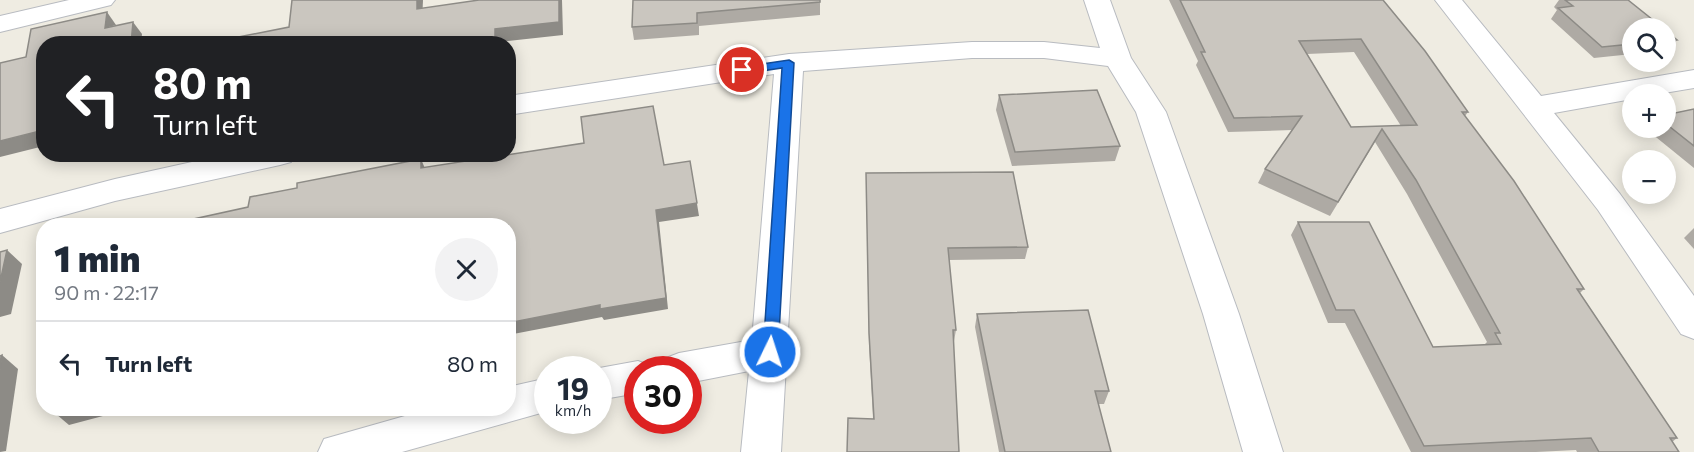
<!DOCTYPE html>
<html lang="en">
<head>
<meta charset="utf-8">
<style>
	body { margin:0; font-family:Commissioner,sans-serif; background:#f2f2f3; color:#1f2937; height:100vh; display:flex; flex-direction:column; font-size:22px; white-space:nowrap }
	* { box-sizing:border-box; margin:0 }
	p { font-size:20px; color:#747a83 }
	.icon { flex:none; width:33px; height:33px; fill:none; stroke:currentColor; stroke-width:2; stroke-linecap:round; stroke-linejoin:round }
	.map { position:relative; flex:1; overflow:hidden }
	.sheet { position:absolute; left:36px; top:218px; width:480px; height:198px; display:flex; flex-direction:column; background:#fff; border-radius:24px; box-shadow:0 3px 15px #0003 }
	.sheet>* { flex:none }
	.hud { position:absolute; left:36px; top:36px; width:480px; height:126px; border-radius:24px; box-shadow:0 3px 15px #0003; background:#202124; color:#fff; overflow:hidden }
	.fabs { position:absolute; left:1622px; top:18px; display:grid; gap:12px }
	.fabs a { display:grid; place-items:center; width:54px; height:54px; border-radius:50%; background:#fff; box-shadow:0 3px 15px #0003; font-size:30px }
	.speed { position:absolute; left:534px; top:356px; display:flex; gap:12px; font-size:30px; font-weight:700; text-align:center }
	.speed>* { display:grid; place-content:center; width:78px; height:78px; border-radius:50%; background:#fff; box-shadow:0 3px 15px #0003; line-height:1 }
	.speed small { font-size:15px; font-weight:400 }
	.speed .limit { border:9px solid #d22; background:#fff; color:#111 }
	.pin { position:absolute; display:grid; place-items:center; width:51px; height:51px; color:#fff; margin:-26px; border:3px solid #fff; border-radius:50%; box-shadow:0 2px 6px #0007 }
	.me { position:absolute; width:66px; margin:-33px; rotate:4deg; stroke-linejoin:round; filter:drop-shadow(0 0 4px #0008) }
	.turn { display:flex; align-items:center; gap:21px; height:126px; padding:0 18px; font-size:27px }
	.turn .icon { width:78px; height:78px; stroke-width:2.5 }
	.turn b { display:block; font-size:42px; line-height:51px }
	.round { display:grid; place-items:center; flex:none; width:63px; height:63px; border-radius:32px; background:#f2f2f3 }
	.headline { display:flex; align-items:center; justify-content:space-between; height:102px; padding:0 18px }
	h1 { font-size:36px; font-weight:800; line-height:45px }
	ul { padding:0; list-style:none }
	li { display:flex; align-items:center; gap:18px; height:84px; padding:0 18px; border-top:2px solid #e0e1e3 }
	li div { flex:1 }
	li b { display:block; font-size:22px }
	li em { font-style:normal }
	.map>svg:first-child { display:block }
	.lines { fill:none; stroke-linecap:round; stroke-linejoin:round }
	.street-casing { stroke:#b8bbc0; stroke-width:2 }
	.street { fill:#fff; fill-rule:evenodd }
	.wall { fill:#aeaaa4; fill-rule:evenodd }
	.shaded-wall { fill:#8d8b86 }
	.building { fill:#cac6bf; stroke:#8d8b86; stroke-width:1.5; fill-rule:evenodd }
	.route { fill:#1a73e8; stroke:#114b97; stroke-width:1.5 }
</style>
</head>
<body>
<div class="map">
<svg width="1694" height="452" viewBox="0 0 1694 452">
	<rect width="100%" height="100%" fill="#efece2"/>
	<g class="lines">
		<g class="street-casing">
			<g id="street">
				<polygon points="69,0 115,0 111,5 0,32 0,16"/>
				<polygon points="1084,0 1110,0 1131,58 1166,112 1239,314 1283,452 1243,452 1203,314 1136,112 1108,66 1044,58 972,58 803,71 781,452 741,452 749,371 688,383 688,369 660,369 666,358 679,353 752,340 774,74 508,115 508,96 789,54 972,42 1044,42 1100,48"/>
				<polygon points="1435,0 1462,0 1541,96 1694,70 1694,88 1658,94 1632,94 1632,99 1554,113 1620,194 1694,296 1694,339 1681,334 1598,210"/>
				<polygon points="228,154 295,154 291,162 280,165 115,201 0,233 0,209 115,179"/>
				<polygon points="638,361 651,366 653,369 638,369 638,393 598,400 598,369 594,369"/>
				<polygon points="548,378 548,411 402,452 318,452 324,439 433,408 508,408 508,387"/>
			</g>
		</g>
		<use href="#street" class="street"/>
	</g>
	<g class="wall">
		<polygon points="633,0 820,2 820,15 699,26 699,35 634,40 632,27"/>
		<path d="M 1169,0 L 1383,0 L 1468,112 L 1465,116 L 1584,289 L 1580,293 L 1677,438 L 1672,442 L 1679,452 L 1577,452 L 1576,450 L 1536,452 L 1411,452 L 1345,323 L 1328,323 L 1291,235 L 1298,222 L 1433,347 L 1484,345 L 1487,342 L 1407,194 L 1375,142 L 1330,216 L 1258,183 L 1265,169 L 1292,130 L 1228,132 L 1196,65 L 1198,61 ZM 1354,52 L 1401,126 L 1351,127 L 1307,54 Z"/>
		<polygon points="1559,0 1628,0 1632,28 1632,54 1594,58 1551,19 1557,10 1554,7"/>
		<polygon points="1665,30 1677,40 1668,51 1665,51"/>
		<polygon points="999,95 1120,146 1115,161 1012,166 996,110"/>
		<polygon points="1694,109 1694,168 1646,129 1647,128 1665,128 1665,115"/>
		<polygon points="866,173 1028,247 1025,259 949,260 956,330 954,341 953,342 959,452 873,418 869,345"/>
		<polygon points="1694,228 1694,249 1684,238"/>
		<polygon points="977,314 1109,391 1104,404 1098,404 1111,452 999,452 975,327"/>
	</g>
	<g class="shaded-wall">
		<polygon points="417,0 423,0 422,22 417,9"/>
		<polygon points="559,0 562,0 563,35 499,42 499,44 468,44 495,29"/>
		<polygon points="107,12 116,25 105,28"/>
		<polygon points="133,22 142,34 141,44 131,44"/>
		<polygon points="44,130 44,146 0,157 0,141"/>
		<polygon points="421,159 426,171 421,168"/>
		<polygon points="690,161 699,216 659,222 668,309 604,320 602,317 508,335 508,323 656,210"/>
		<polygon points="7,250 22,264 11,314 0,317 0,282"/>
		<polygon points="2,355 18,369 6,451 0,452 0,370"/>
		<polygon points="78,408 133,408 69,425 56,414"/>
	</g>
	<g class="building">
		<polygon points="292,0 417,0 417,9 479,0 559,0 559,22 495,29 495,39 468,44 203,44 289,27"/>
		<polygon points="633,0 820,0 820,2 697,13 697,23 632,27"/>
		<path d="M 1180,0 L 1383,0 L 1425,51 L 1468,112 L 1462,112 L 1514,181 L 1584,289 L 1577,289 L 1677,438 L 1670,438 L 1679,452 L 1599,452 L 1591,438 L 1424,446 L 1354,310 L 1336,310 L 1298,222 L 1369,222 L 1433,347 L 1501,344 L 1495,333 L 1500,333 L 1416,180 L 1382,129 L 1338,202 L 1265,169 L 1302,116 L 1234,118 L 1201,52 L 1205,52 ZM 1361,39 L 1417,125 L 1351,127 L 1299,41 Z"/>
		<polygon points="1565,0 1628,0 1663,28 1632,28 1632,44 1602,47 1558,8 1573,6"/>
		<polygon points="107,12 105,28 133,22 131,44 44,44 44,130 0,141 0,63 26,57 31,29"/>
		<polygon points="1665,30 1677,40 1665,41"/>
		<polygon points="189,41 189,44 175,44"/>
		<polygon points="1097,90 1120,146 1015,152 999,95"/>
		<polygon points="653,106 664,165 690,161 697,203 656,210 666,298 600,309 600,305 508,323 508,225 166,225 248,207 250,197 297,188 297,183 421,159 421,168 584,143 581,117"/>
		<polygon points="1694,109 1694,146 1665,123 1665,115"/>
		<polygon points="1013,172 1028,247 948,248 956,330 953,330 959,452 847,452 848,418 874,419 869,333 866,173"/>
		<polygon points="7,250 0,282 0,252"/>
		<polygon points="1088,310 1109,391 1095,391 1111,452 1005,452 977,314"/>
		<polygon points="2,355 0,370 0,356"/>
		<polygon points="57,408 78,408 56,414"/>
	</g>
	<polygon class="route" points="789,60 794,63 778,352 776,356 770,358 765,356 763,352 782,68 742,74 736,70 742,67"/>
</svg>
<div class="fabs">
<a><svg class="icon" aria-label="search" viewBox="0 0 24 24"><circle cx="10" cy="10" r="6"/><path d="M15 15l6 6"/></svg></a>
<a>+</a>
<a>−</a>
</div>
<div class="speed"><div>19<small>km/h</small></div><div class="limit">30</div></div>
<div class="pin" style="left:742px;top:70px;background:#d93025"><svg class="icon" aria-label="arrive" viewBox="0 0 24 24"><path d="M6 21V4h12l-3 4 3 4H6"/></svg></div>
<svg class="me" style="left:770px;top:352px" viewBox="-20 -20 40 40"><circle r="17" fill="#1a73e8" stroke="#fff" stroke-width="3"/><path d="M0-11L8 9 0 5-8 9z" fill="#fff"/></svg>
<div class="hud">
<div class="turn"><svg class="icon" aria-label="left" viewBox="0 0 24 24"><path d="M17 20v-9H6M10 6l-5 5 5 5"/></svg><div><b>80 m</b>Turn left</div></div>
</div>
<section class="sheet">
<div class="headline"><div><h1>1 min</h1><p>90 m · 22:17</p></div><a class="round"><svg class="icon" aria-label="close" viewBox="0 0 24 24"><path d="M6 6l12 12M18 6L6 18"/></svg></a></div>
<ul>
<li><svg class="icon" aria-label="left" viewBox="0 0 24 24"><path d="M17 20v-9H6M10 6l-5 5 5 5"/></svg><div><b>Turn left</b></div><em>80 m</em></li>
</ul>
</section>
</div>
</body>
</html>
